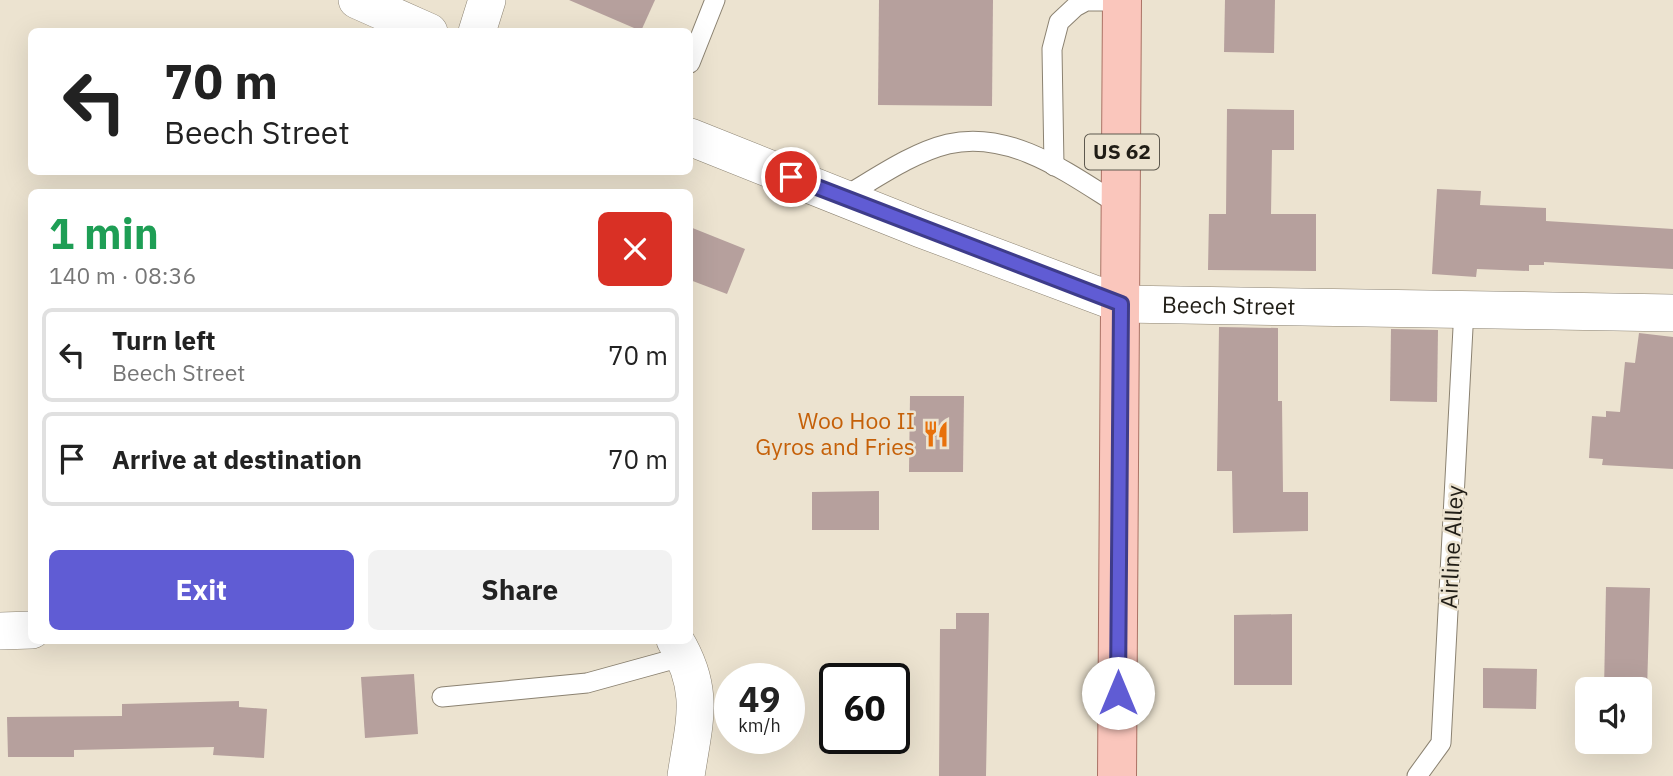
<!DOCTYPE html>
<html lang="en">
<head>
<meta charset="utf-8">
<style>
	body { margin:0; font-family:"IBM Plex Sans",sans-serif; background:#f2f2f2; color:#222; height:100vh; display:flex; flex-direction:column; font-size:26px; white-space:nowrap }
	* { box-sizing:border-box; margin:0 }
	p { font-size:23px; color:#767676 }
	.icon { flex:none; width:38px; height:38px; fill:none; stroke:currentColor; stroke-width:2; stroke-linecap:round; stroke-linejoin:round }
	.map { position:relative; flex:1; overflow:hidden }
	.side { position:absolute; left:28px; top:189px; width:665px; height:455px; display:flex; flex-direction:column; background:#fff; border-radius:10px; box-shadow:0 7px 28px #0002 }
	.side>* { flex:none }
	.banner { position:absolute; left:28px; top:28px; width:665px; height:147px; border-radius:10px; box-shadow:0 7px 28px #0002; background:#fff; color:#222; overflow:hidden }
	.buttons { position:absolute; left:1575px; top:677px; display:grid; gap:14px }
	.buttons a { display:grid; place-items:center; width:77px; height:77px; border-radius:10px; background:#fff; box-shadow:0 7px 28px #0002; font-size:35px }
	.speed { position:absolute; left:714px; top:663px; display:flex; gap:14px; font-size:35px; font-weight:700; text-align:center }
	.speed>* { display:grid; place-content:center; width:91px; height:91px; border-radius:50%; background:#fff; box-shadow:0 7px 28px #0002; line-height:1 }
	.speed small { font-size:18px; font-weight:400 }
	.speed .limit { border:4px solid #111; border-radius:10px; background:#fff; color:#111 }
	.pin { position:absolute; display:grid; place-items:center; width:60px; height:60px; color:#fff; margin:-30px; border:4px solid #fff; border-radius:50%; box-shadow:0 2px 7px #0007 }
	.me { position:absolute; width:77px; margin:-38px; rotate:0deg; stroke-linejoin:round; filter:drop-shadow(0 0 5px #0008) }
	.turn { display:flex; align-items:center; gap:24px; height:147px; padding:0 21px; font-size:32px }
	.turn .icon { width:91px; height:91px; stroke-width:2.5 }
	.turn b { display:block; font-size:49px; line-height:60px }
	.round { display:grid; place-items:center; flex:none; width:74px; height:74px; border-radius:10px; background:#f2f2f2 }
	.head { display:flex; align-items:center; justify-content:space-between; height:119px; padding:0 21px }
	h1 { font-size:42px; font-weight:700; line-height:52px; color:#1e9e55 }
	.primary-button { display:flex; gap:14px; margin-top:auto; padding:14px 21px }
	.primary-button a { flex:1; height:80px; border-radius:10px; background:#605cd4; color:#fff; font-size:28px; font-weight:700; line-height:80px; text-align:center }
	.primary-button a+a { background:#f2f2f2; color:#222 }
	ul { padding:0; list-style:none }
	li { display:flex; align-items:center; gap:21px; height:94px; margin:0 14px 10px; padding:0 7px; border:4px solid #e0e0e0; border-radius:10px }
	li div { flex:1 }
	li b { display:block; font-size:26px }
	li em { font-style:normal }
	.map>svg:first-child { display:block }
	.building { fill:#b6a09d }
	.lines { fill:none; stroke-linecap:round; stroke-linejoin:round }
	.service-casing { stroke:#8b8271; stroke-width:21 }
	.minor-casing { stroke:#8b8271; stroke-width:38 }
	.primary-casing { stroke:#ab7265; stroke-width:40 }
	.service { stroke:#fff; stroke-width:19 }
	.minor { stroke:#fff; stroke-width:37 }
	.primary { stroke:#fac6bc; stroke-width:38 }
	.route-casing { stroke:#3e3c8a; stroke-width:18 }
	.route { stroke:#605cd4; stroke-width:12 }
	.labels { text-anchor:middle; stroke-width:5; stroke-linejoin:round; paint-order:stroke }
	.shield { fill:#ece3d0; stroke:#5d584e; stroke-width:2 }
	.shield-label { font-size:21px; font-weight:bold; fill:#201d16 }
	.street-label { font-size:23px; fill:#201d16; stroke:#ece3d0 }
	.food-label { font-size:23px; fill:#c56008; stroke:#ece3d0; text-anchor:end }
</style>
</head>
<body>
<div class="map">
<svg width="1673" height="776" viewBox="0 0 1673 776">
	<rect width="100%" height="100%" fill="#ece3d0"/>
	<g class="building">
		<polygon points="569,0 655,0 641,31"/>
		<polygon points="879,0 993,0 992,106 878,105"/>
		<polygon points="1225,0 1275,0 1274,53 1224,52"/>
		<polygon points="1227,109 1294,110 1294,150 1272,150 1271,214 1316,214 1316,271 1208,270 1209,214 1226,214"/>
		<polygon points="1437,189 1481,191 1480,205 1546,208 1546,221 1673,229 1673,269 1544,262 1544,265 1529,265 1529,271 1477,269 1476,277 1432,274"/>
		<polygon points="690,227 745,249 727,294 690,280"/>
		<polygon points="1219,327 1278,328 1278,401 1282,401 1283,492 1308,492 1308,531 1233,533 1232,471 1217,471"/>
		<polygon points="1391,329 1438,330 1437,402 1390,401"/>
		<polygon points="1639,333 1673,337 1673,469 1602,465 1603,459 1589,458 1592,416 1606,417 1606,411 1620,412 1625,362 1635,363"/>
		<polygon points="910,396 964,396 963,472 909,472"/>
		<polygon points="879,491 879,530 812,530 812,492"/>
		<polygon points="1606,587 1650,588 1647,690 1604,690"/>
		<polygon points="956,613 989,613 986,776 939,776 940,629 956,629"/>
		<polygon points="1292,614 1292,685 1234,685 1234,615"/>
		<polygon points="1483,668 1537,669 1536,709 1483,708"/>
		<polygon points="414,674 418,734 365,738 361,677"/>
		<polygon points="239,701 239,707 267,709 264,758 213,755 214,747 74,750 74,757 8,757 7,717 122,716 122,704"/>
	</g>
	<g class="lines">
		<g class="service-casing">
			<g id="service">
				<polyline points="690,63 715,0"/>
				<polyline points="1054,166 1052,49 1059,22 1075,7 1086,1 1122,1"/>
				<path d="M 842,198 C 875,179 911,153 948,144 C 1011,129 1071,175 1121,206"/>
				<polyline points="442,697 587,683 685,656"/>
				<polyline points="1417,776 1441,743 1464,309"/>
			</g>
		</g>
		<g class="minor-casing">
			<g id="minor">
				<polyline points="357,0 429,32"/>
				<polyline points="477,32 487,0"/>
				<path id="s1" d="M 690,137 L 921,229 L 1121,304 L 1673,313"/>
				<polyline points="0,631 32,630"/>
				<path d="M 675,640 C 706,691 694,722 686,776"/>
			</g>
		</g>
		<g class="primary-casing">
			<polyline id="primary" points="1117,776 1122,0"/>
		</g>
		<use href="#service" class="service"/>
		<use href="#minor" class="minor"/>
		<use href="#primary" class="primary"/>
	</g>
	<g class="lines">
		<g class="route-casing">
			<polyline id="route" points="791,177 1121,304 1118,693"/>
		</g>
		<use href="#route" class="route"/>
	</g>
	<defs>
		<g id="restaurant-bare" transform="scale(2.1)"><path d="M-5-6h1v4h1v-4h1v4h1v-4h1v5L-1.5 .5V6h-2V.5L-5-1ZM5-6V6H3V1.5H1.5Q1.5-4 5-6Z" fill="#e8710a" stroke="#ece3d0" stroke-width="2.5" paint-order="stroke"/></g>
	</defs>
	<g fill-rule="evenodd">
		<use href="#restaurant-bare" x="936" y="434"/>
	</g>
	<g class="labels">
		<rect class="shield" x="1085" y="134.5" width="74" height="35" rx="5"/>
		<g class="shield-label">
			<text x="1122" y="159">US 62</text>
		</g>
		<g class="street-label">
			<text dy="8" stroke="none"><textPath href="#s1" startOffset="570">Beech Street</textPath></text>
			<text transform="translate(1452 547) rotate(-87)" y="8">Airline Alley</text>
		</g>
		<g class="food-label">
			<text x="915" y="429">Woo Hoo II<tspan x="915" dy="26">Gyros and Fries</tspan></text>
		</g>
	</g>
</svg>
<div class="buttons">
<a><svg class="icon" aria-label="sound" viewBox="0 0 24 24"><path d="M4 9h4l5-4v14l-5-4H4zM17 9q2 3 0 6"/></svg></a>
</div>
<div class="speed"><div>49<small>km/h</small></div><div class="limit">60</div></div>
<div class="pin" style="left:791px;top:177px;background:#d93025"><svg class="icon" aria-label="arrive" viewBox="0 0 24 24"><path d="M6 21V4h12l-3 4 3 4H6"/></svg></div>
<svg class="me" style="left:1118px;top:693px" viewBox="-20 -20 40 40"><circle r="19" fill="#fff"/><path d="M0-13L10 11 0 6-10 11z" fill="#605cd4"/></svg>
<div class="banner">
<div class="turn"><svg class="icon" aria-label="left" viewBox="0 0 24 24"><path d="M17 20v-9H6M10 6l-5 5 5 5"/></svg><div><b>70 m</b>Beech Street</div></div>
</div>
<section class="side">
<div class="head"><div><h1>1 min</h1><p>140 m · 08:36</p></div><a class="round" style="background:#d93025;color:#fff"><svg class="icon" aria-label="close" viewBox="0 0 24 24"><path d="M6 6l12 12M18 6L6 18"/></svg></a></div>
<ul>
<li><svg class="icon" aria-label="left" viewBox="0 0 24 24"><path d="M17 20v-9H6M10 6l-5 5 5 5"/></svg><div><b>Turn left</b><p>Beech Street</p></div><em>70 m</em></li>
<li><svg class="icon" aria-label="arrive" viewBox="0 0 24 24"><path d="M6 21V4h12l-3 4 3 4H6"/></svg><div><b>Arrive at destination</b></div><em>70 m</em></li>
</ul>
<div class="primary-button"><a>Exit</a><a>Share</a></div>
</section>
</div>
</body>
</html>
